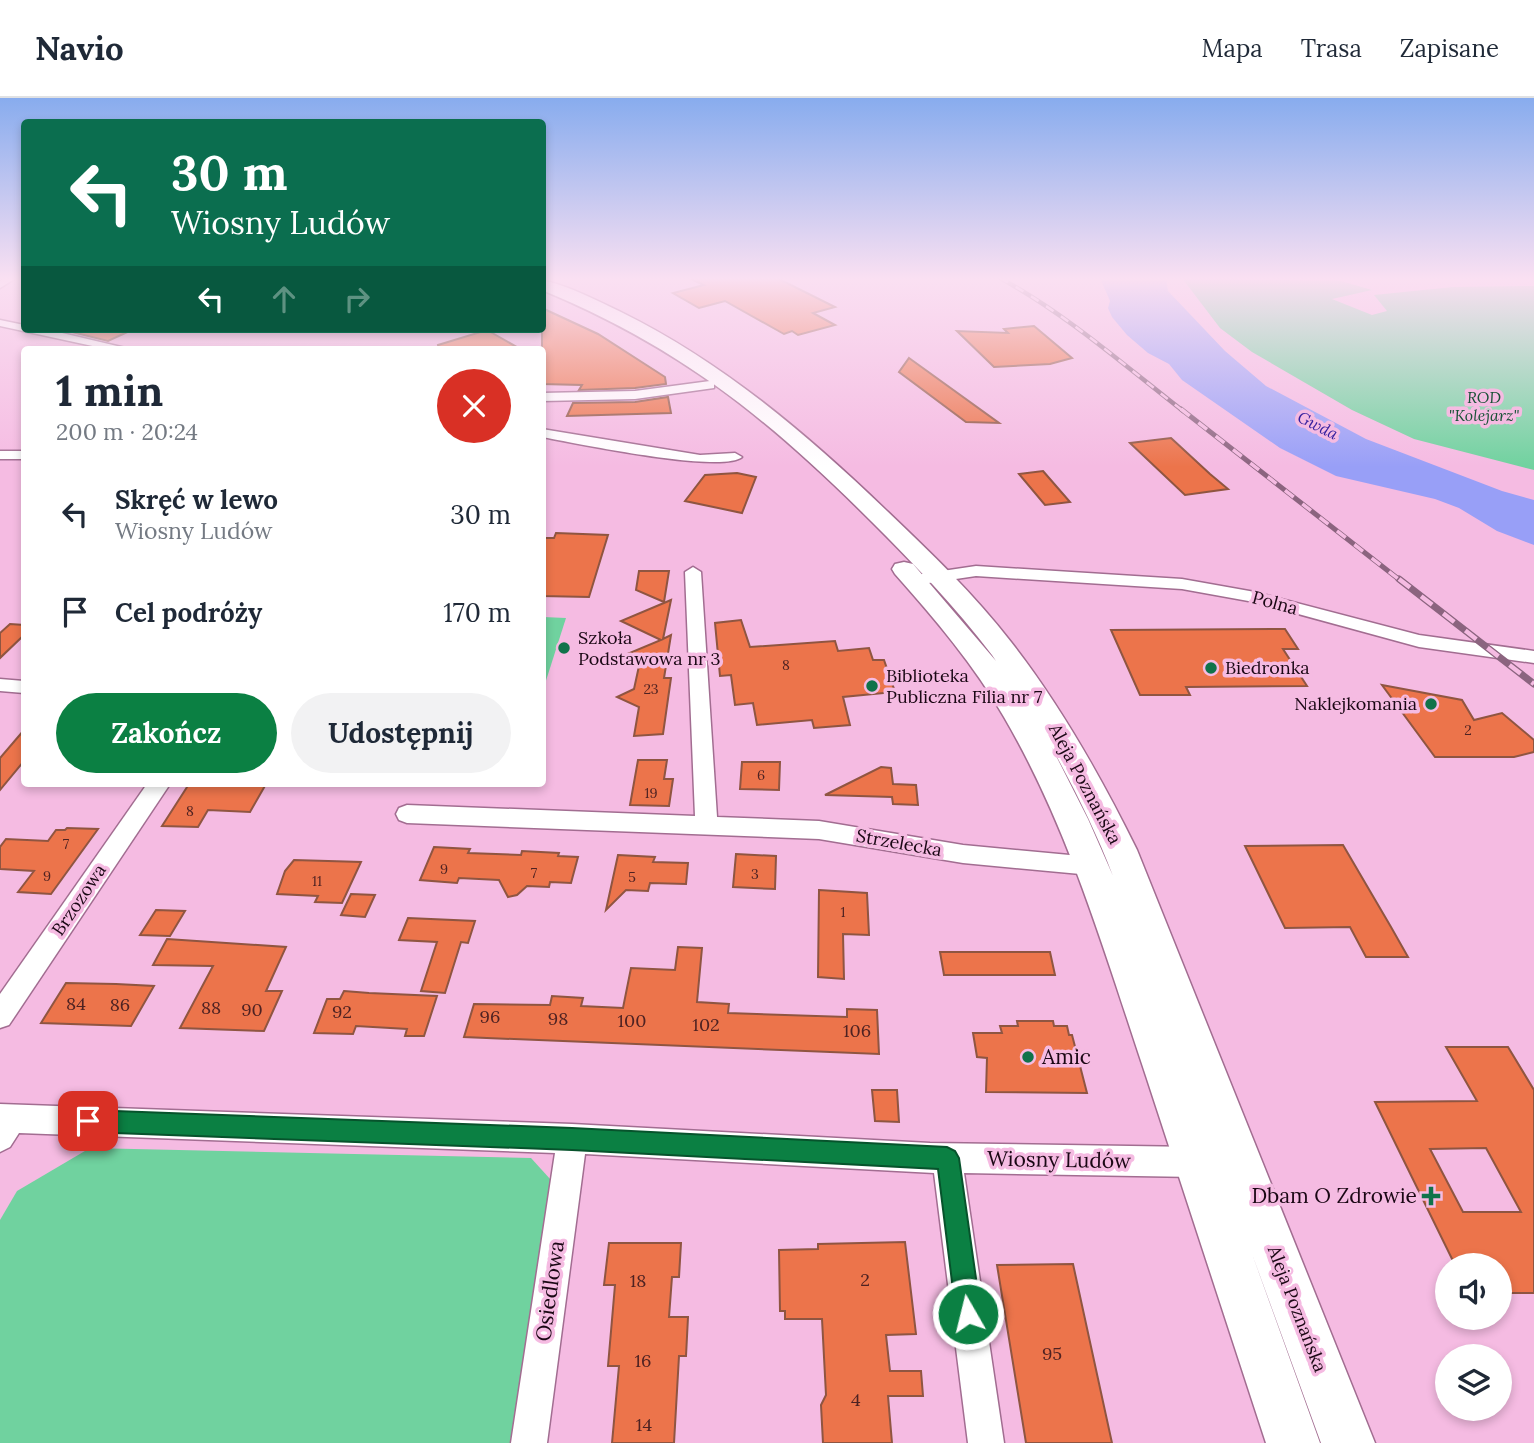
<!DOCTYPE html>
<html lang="pl">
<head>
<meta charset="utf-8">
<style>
	body { margin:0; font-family:Lora,serif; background:#f2f2f3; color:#1f2937; height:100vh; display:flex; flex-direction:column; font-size:26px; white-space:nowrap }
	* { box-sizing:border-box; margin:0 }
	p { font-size:23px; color:#747a83 }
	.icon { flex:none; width:38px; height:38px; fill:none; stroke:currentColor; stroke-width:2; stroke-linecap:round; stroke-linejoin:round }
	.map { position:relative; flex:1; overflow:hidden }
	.sheet { position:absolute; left:21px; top:248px; width:525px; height:441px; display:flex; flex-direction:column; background:#fff; border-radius:7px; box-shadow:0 4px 10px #0003 }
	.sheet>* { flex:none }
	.guide { position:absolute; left:21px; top:21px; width:525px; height:214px; border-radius:7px; box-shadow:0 4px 10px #0003; background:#0b6e4f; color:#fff; overflow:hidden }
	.tools { position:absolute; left:1435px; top:1155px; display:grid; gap:14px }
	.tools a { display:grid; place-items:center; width:77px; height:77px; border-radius:50%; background:#fff; box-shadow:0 4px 10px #0003; font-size:35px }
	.pin { position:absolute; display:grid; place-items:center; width:60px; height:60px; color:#fff; margin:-30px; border-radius:14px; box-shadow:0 4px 10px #0006 }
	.me { position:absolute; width:77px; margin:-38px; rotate:352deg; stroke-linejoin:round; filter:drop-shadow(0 0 5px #0008) }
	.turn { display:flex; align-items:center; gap:24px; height:147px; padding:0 35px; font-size:32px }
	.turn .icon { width:91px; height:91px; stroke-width:2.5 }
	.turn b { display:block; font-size:49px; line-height:60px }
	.lanes { display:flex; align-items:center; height:66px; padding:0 35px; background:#0003; justify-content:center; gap:35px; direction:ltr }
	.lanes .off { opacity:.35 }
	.round { display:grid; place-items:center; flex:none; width:74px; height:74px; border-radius:37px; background:#f2f2f3 }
	.summary { display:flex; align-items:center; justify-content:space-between; height:119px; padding:0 35px }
	h1 { font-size:42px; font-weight:700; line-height:52px }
	.cta { display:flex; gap:14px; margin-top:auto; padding:14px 35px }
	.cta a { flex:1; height:80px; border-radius:42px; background:#0b8043; color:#fff; font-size:28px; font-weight:700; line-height:80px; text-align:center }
	.cta a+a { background:#f2f2f3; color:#1f2937 }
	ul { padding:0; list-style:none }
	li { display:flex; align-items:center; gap:21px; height:98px; padding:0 35px }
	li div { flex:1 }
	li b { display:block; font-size:26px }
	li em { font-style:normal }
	header { display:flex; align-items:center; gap:42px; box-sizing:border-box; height:98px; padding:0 35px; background:#fff; border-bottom:2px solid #e0e1e3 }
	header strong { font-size:33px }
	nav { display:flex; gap:38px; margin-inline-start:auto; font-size:24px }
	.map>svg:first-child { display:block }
	.green { fill:#70d29f }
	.water { fill:#989ff7 }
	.building { fill:#ec744b; stroke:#8f5541; stroke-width:2; fill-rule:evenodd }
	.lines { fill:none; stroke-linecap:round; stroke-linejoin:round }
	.minor-casing { stroke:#a26d91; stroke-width:3 }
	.secondary-casing { stroke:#a26d91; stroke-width:3 }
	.minor { fill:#fff; fill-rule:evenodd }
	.secondary { fill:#fff; fill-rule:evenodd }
	.rail-far2-casing { stroke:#8b647f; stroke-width:4.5 }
	.rail-far1-casing { stroke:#8b647f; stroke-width:5 }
	.rail-casing { stroke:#8b647f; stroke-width:7 }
	.rail-far2 { stroke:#f5bbe2; stroke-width:2.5; stroke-dasharray:9; stroke-linecap:butt }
	.rail-far1 { stroke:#f5bbe2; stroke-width:3.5; stroke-dasharray:11; stroke-linecap:butt }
	.rail { stroke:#f5bbe2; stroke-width:4.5; stroke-dasharray:14; stroke-linecap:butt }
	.route { fill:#0b8043; stroke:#07532c; stroke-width:2 }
	.poi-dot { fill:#10734a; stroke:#f5bbe2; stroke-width:2.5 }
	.labels { text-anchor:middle; stroke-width:7; stroke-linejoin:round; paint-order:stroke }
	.number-label { font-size:14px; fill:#4e2222 }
	.far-park-label { font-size:16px; font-style:italic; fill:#185136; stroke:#f5bbe2 }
	.far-water-label { font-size:16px; font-style:italic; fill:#341f9e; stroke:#f5bbe2 }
	.street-label { font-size:18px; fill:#1a0714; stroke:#f5bbe2 }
	.poi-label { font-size:18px; fill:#1a0714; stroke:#f5bbe2; text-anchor:start }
	.near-number-label { font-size:18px; fill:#4e2222 }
	.near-poi-label { font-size:21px; fill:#1a0714; stroke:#f5bbe2; text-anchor:start }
	.near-street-label { font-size:21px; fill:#1a0714; stroke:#f5bbe2 }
</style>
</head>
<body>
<header>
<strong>Navio</strong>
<nav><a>Mapa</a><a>Trasa</a><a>Zapisane</a></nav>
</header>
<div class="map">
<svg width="1534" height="1345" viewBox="0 0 1534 1345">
	<rect width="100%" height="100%" fill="#f5bbe2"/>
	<g class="green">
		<polygon points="1182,180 1341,183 1372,192 1332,201 1372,217 1387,213 1374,197 1453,189 1534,188 1534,372 1414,341 1352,312 1252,254 1220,230"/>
		<polygon points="543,519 566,520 543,592 542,519"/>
		<polygon points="90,1050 531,1060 551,1082 510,1345 0,1345 0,1122 17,1093"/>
	</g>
	<polygon class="water" points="1100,180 1166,180 1168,193 1225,253 1266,288 1366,341 1502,393 1534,402 1534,447 1497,433 1459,410 1435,401 1336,378 1280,350 1182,282 1169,266 1148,255 1127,237 1112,219 1108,210 1110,203"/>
	<g class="building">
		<polygon points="689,180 777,180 835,209 813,215 835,227 798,237 792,233 784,236 725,203 699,210 673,195 704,187"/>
		<polygon points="542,210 598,236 665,279 666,286 635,290 579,292 582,287 542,286"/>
		<polygon points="1034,228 1072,260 1050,266 994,269 957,233 1008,235 1004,231"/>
		<polygon points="60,231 134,231 108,243"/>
		<polygon points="487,232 522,252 439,252 438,247"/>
		<polygon points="909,260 999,325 966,324 899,274"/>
		<polygon points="668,299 671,315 567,318 573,305 635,304"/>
		<polygon points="1171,340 1210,376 1228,391 1185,397 1130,345"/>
		<polygon points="1043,373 1070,404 1045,407 1019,376"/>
		<polygon points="737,375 756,379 742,415 685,403 705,377"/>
		<polygon points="556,435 608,437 589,499 542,498 542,440 554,440"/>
		<polygon points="639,473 669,473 664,504 636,492"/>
		<polygon points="671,502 663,541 671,537 664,580 671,580 663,636 634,638 639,609 617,599 634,591 639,568 620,559 661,542 621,523"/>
		<polygon points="741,522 750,549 835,543 838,553 869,550 873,562 884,562 895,594 843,599 850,627 814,630 812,622 757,627 753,605 735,607 731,577 720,578 715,525"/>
		<polygon points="10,526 24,527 24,537 0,560 0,535"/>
		<polygon points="1285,531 1298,551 1283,551 1307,588 1186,589 1190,597 1140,597 1111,532"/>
		<polygon points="1382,587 1462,602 1474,622 1502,615 1534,642 1534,654 1514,659 1435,659"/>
		<polygon points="24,632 24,663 0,692 0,660"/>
		<polygon points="638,662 667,662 664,681 673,681 669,708 630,707"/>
		<polygon points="742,664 780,664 779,692 740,691"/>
		<polygon points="881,669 891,670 893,686 916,687 918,707 893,706 892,699 825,697"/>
		<polygon points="189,686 266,686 250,714 208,712 198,729 162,728"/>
		<polygon points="67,730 98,731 51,796 18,794 34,773 0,771 0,749 6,741 48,743 56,732 65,732"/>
		<polygon points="1343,747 1391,829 1408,859 1366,859 1350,829 1285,830 1245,748"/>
		<polygon points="434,749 470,751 468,755 521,757 522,753 559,755 558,758 578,759 571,785 550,784 549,789 527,788 517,797 508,799 499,782 459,780 457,785 420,782"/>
		<polygon points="736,756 776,758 775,791 733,789"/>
		<polygon points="618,757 655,759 653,764 688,765 686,786 650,785 648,793 626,792 606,812"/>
		<polygon points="294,762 361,764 342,805 315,804 318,798 277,796 285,773"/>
		<polygon points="819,792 867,795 869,837 843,836 844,881 818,879"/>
		<polygon points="351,796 375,797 365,819 341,817"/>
		<polygon points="156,812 185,813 170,838 140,837"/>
		<polygon points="408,820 475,823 468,845 461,844 445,895 421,893 437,844 399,842"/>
		<polygon points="167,841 286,849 266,893 282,893 264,933 180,930 213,868 153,867"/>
		<polygon points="678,849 702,850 697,904 729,906 728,915 847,919 847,911 877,912 879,956 464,939 474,906 550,907 552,898 583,900 581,908 623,910 631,870 675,872"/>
		<polygon points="940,854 1050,854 1055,877 944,877"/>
		<polygon points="66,885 116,886 154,888 131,928 41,925"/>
		<polygon points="344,893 369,895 437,898 424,938 405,938 407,931 356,928 353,936 314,935 327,901 340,901"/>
		<polygon points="1017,923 1053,923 1054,928 1067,928 1069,937 1072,937 1087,995 986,994 987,960 977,959 973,935 1002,935 1000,928 1018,928"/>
		<path d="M 1446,949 L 1508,949 L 1534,992 L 1534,1195 L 1500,1195 L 1500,1167 L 1455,1167 L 1375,1004 L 1477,1003 ZM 1486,1050 L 1521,1114 L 1463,1114 L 1430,1051 Z"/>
		<polygon points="872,992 897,992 899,1024 875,1023"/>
		<polygon points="905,1144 916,1236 886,1237 890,1273 921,1273 923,1298 888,1298 892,1345 823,1345 821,1307 826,1297 822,1221 785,1221 785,1213 780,1213 779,1152 818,1151 818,1146"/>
		<polygon points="609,1145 681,1145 679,1179 672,1179 669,1219 688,1219 686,1258 679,1258 674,1345 612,1345 619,1268 608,1268 615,1187 604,1187"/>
		<polygon points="1073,1166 1112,1345 1026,1345 997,1167"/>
	</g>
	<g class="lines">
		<g class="minor-casing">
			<g id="minor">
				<polygon points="4,180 16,180 0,190 0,183"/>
				<polygon points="0,222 24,227 24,231 45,231 134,252 111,252 0,228"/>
				<polygon points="710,283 714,284 714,290 635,301 542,303 542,295 635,293"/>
				<path d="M 542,331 L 700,357 L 735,355 L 742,359 C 722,376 575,345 542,339 Z"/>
				<rect x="0" y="353" width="24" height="8"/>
				<polygon points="976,468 1182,481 1255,494 1419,537 1534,553 1534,565 1419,549 1254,504 1182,491 976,478 922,486 914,481 922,476"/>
				<polygon points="693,469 701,474 717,719 819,723 963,747 1091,759 1099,761 1103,768 1099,775 1091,777 963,765 819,741 407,725 399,722 396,716 399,710 407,707 695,718 685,474"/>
				<polygon points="0,581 24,583 24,595 0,593"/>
				<polygon points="147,686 170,686 9,927 0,930 0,896"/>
				<polygon points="0,1006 572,1026 930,1045 1196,1049 1206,1054 1211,1064 1206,1074 1196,1079 964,1075 1004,1345 968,1345 934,1075 585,1056 547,1345 511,1345 555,1055 19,1035 10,1049 0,1054"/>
			</g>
		</g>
		<g class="secondary-casing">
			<path id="secondary" d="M 542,182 C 569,188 596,202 621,214 C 722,264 806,335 887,413 C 931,455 974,496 1011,544 C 1061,608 1101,679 1137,752 L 1375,1345 L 1321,1345 L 1251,1153 L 1320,1345 L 1266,1345 C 1226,1223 1186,1100 1146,978 C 1105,856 1069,730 1004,619 C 974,567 935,521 895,476 L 892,471 L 895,466 L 904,464 L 913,466 L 996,563 L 992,557 C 955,508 914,466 871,423 C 767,319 679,249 542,192 ZM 1051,648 C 1074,690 1096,733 1113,778 L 1088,721 Z"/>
		</g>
		<use href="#minor" class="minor"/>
		<use href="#secondary" class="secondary"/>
		<g class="rail-far2-casing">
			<path id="rail-far2" d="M 1000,180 C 1066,216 1124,267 1183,313"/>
		</g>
		<g class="rail-far1-casing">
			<polyline id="rail-far1" points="1181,311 1401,483"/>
		</g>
		<g class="rail-casing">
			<polyline id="rail" points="1399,481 1534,586"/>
		</g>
		<use href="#rail-far2" class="rail-far2"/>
		<use href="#rail-far1" class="rail-far1"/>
		<use href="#rail" class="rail"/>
	</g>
	<linearGradient id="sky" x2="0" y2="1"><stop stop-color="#88acee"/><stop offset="0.49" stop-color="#fae0f2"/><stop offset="1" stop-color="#fae0f2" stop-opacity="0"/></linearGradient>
	<rect width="1534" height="369" fill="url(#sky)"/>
	<polygon class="route" points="88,1012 572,1030 947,1049 955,1053 959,1060 981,1216 977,1225 968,1228 960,1225 956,1216 938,1071 572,1052 88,1034 80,1031 77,1023 80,1015"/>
	<g class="poi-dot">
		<circle cx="564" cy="550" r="7"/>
		<circle cx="1211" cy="570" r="7"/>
		<circle cx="872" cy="588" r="7"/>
		<circle cx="1431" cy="606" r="7"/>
		<circle cx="1028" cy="959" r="7"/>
		<path d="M1427.5 1087.5h7v7h7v7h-7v7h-7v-7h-7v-7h7z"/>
	</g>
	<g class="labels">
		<g class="number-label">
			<text x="786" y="572">8</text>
			<text x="651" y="596">23</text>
			<text x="1468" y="637">2</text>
			<text x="761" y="682">6</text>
			<text x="651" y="700">19</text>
			<text x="190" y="718">8</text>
			<text x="66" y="751">7</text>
			<text x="444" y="776">9</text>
			<text x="534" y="780">7</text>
			<text x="755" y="781">3</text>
			<text x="47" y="783">9</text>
			<text x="632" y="784">5</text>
			<text x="317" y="788">11</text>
			<text x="843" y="819">1</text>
		</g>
		<g class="far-park-label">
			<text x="1484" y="305">ROD<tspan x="1484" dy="18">"Kolejarz"</tspan></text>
		</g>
		<g class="far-water-label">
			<text transform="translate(1318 327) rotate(27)" y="6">Gwda</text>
		</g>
		<g class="street-label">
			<text transform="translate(1275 505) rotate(15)" y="6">Polna</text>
			<text transform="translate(1085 686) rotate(62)" y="6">Aleja Poznańska</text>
			<text transform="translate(899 745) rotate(10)" y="6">Strzelecka</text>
			<text transform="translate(79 802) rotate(-56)" y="6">Brzozowa</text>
			<text transform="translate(1297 1211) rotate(69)" y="6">Aleja Poznańska</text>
		</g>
		<g class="poi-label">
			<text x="578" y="546">Szkoła<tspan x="578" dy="21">Podstawowa nr 3</tspan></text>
			<text x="1225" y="576">Biedronka</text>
			<text x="886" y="584">Biblioteka<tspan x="886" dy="21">Publiczna Filia nr 7</tspan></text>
			<text x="1417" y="612" text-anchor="end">Naklejkomania</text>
		</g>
		<g class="near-number-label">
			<text x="76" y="912">84</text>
			<text x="120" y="913">86</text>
			<text x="211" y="916">88</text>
			<text x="252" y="918">90</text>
			<text x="342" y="920">92</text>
			<text x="490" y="925">96</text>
			<text x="558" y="927">98</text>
			<text x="632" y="929">100</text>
			<text x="706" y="933">102</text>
			<text x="857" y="939">106</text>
			<text x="865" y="1188">2</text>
			<text x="638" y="1189">18</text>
			<text x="1052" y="1262">95</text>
			<text x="643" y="1269">16</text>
			<text x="856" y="1308">4</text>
			<text x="644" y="1333">14</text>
		</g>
		<g class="near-poi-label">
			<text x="1042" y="966">Amic</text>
			<text x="1417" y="1105" text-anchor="end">Dbam O Zdrowie</text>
		</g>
		<g class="near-street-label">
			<text transform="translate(1059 1062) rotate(1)" y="7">Wiosny Ludów</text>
			<text transform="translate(550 1193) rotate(-82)" y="7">Osiedlowa</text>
		</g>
	</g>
</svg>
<div class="tools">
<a><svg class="icon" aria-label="sound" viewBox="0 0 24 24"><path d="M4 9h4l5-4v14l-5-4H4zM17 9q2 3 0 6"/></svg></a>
<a><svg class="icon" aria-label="layers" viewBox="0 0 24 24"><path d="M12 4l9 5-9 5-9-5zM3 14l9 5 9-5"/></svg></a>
</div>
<div class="pin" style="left:88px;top:1023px;background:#d93025"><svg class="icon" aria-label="arrive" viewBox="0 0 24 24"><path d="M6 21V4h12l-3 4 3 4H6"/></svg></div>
<svg class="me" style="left:968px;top:1216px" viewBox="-20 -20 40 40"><circle r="17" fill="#0b8043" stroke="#fff" stroke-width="3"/><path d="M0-11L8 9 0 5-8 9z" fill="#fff"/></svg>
<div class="guide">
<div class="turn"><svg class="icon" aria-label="left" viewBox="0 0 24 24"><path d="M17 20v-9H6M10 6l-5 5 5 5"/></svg><div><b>30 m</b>Wiosny Ludów</div></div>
<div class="lanes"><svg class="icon" aria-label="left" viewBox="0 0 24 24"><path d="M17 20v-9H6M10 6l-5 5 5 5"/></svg><svg class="icon off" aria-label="ahead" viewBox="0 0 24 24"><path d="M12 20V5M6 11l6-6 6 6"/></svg><svg class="icon off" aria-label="right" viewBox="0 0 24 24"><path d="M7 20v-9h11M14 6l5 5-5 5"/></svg></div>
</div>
<section class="sheet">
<div class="summary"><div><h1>1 min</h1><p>200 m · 20:24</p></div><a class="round" style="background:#d93025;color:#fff"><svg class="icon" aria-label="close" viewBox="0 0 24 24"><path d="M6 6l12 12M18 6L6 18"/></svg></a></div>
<ul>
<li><svg class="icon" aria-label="left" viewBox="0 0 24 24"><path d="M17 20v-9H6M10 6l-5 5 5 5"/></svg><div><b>Skręć w lewo</b><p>Wiosny Ludów</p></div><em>30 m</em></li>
<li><svg class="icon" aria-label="arrive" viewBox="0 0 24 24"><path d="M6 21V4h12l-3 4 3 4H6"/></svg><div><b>Cel podróży</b></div><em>170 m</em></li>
</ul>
<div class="cta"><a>Zakończ</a><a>Udostępnij</a></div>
</section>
</div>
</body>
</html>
